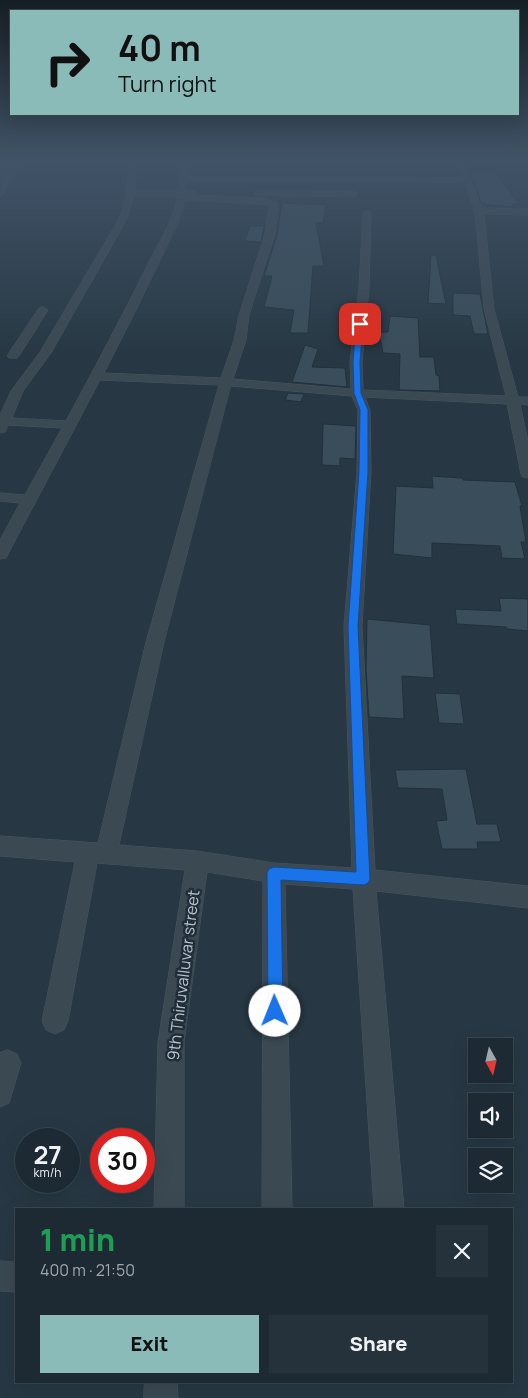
<!DOCTYPE html>
<html lang="en">
<head>
<meta charset="utf-8">
<style>
	body { margin:0; font-family:Manrope,sans-serif; background:#25323b; color:#f1f3f6; height:100vh; display:flex; flex-direction:column; font-size:19px; white-space:nowrap }
	* { box-sizing:border-box; margin:0 }
	p { font-size:16px; color:#a0a7ac }
	.icon { flex:none; width:28px; height:28px; fill:none; stroke:currentColor; stroke-width:2; stroke-linecap:round; stroke-linejoin:round }
	.map { position:relative; flex:1; overflow:hidden }
	.panel { position:absolute; left:15px; top:1208px; width:498px; height:175px; display:flex; flex-direction:column; background:#1d2a33; border-radius:0px; box-shadow:0 5px 20px #0002,0 0 0 1px #3b464e }
	.panel>* { flex:none }
	.banner { position:absolute; left:10px; top:10px; width:509px; height:105px; border-radius:0px; box-shadow:0 5px 20px #0002,0 0 0 1px #3b464e; background:#8bbbb9; color:#111; overflow:hidden }
	.needle { width:32px; rotate:172deg }
	.fabs { position:absolute; left:468px; top:1038px; display:grid; gap:10px }
	.fabs a { display:grid; place-items:center; width:45px; height:45px; border-radius:0px; background:#1d2a33; box-shadow:0 5px 20px #0002,0 0 0 1px #3b464e; font-size:25px }
	.speed { position:absolute; left:15px; top:1128px; display:flex; gap:10px; font-size:25px; font-weight:700; text-align:center }
	.speed>* { display:grid; place-content:center; width:65px; height:65px; border-radius:50%; background:#1d2a33; box-shadow:0 5px 20px #0002,0 0 0 1px #3b464e; line-height:1 }
	.speed small { font-size:12px; font-weight:400 }
	.speed .limit { border:8px solid #d22; background:#fff; color:#111 }
	.pin { position:absolute; display:grid; place-items:center; width:42px; height:42px; color:#fff; margin:-21px; border-radius:10px; box-shadow:0 2px 8px #0006 }
	.me { position:absolute; width:55px; margin:-28px; rotate:359deg; stroke-linejoin:round; filter:drop-shadow(0 0 4px #0008) }
	.turn { display:flex; align-items:center; gap:18px; height:105px; padding:0 25px; font-size:22px }
	.turn .icon { width:65px; height:65px; stroke-width:2.5 }
	.turn b { display:block; font-size:35px; line-height:42px }
	.round { display:grid; place-items:center; flex:none; width:52px; height:52px; border-radius:0px; background:#25323b }
	.headline { display:flex; align-items:center; justify-content:space-between; height:85px; padding:0 25px }
	h1 { font-size:30px; font-weight:800; line-height:38px; color:#1e9e55 }
	.button { display:flex; gap:10px; margin-top:auto; padding:10px 25px }
	.button a { flex:1; height:58px; border-radius:0px; background:#8bbbb9; color:#111; font-size:20px; font-weight:800; line-height:58px; text-align:center }
	.button a+a { background:#25323b; color:#f1f3f6 }
	.map>svg:first-child { display:block }
	.building { fill:#394d5a; stroke:#22303b }
	.lines { fill:none; stroke-linecap:round; stroke-linejoin:round }
	.street-casing { stroke:#485560; stroke-width:1 }
	.street { fill:#3b4953; fill-rule:evenodd }
	.route { fill:#1a73e8; stroke:#114b97 }
	.labels { text-anchor:middle; stroke-width:5; stroke-linejoin:round; paint-order:stroke }
	.near-street-label { font-size:16px; fill:#b9c4cd; stroke:#202e39 }
</style>
</head>
<body>
<div class="map">
<svg width="528" height="1398" viewBox="0 0 528 1398">
	<rect width="100%" height="100%" fill="#273844"/>
	<g class="building">
		<polygon points="7,161 25,161 0,200 0,163"/>
		<polygon points="470,172 495,172 519,204 512,204 514,207 482,204"/>
		<polygon points="282,203 326,205 323,223 316,223 324,266 313,266 308,333 290,333 294,310 264,307 272,276 264,276 277,235"/>
		<polygon points="250,226 264,226 261,242 245,241"/>
		<polygon points="431,255 436,255 446,304 428,303"/>
		<polygon points="453,293 480,294 488,334 474,334 470,316 453,315"/>
		<polygon points="390,316 418,318 420,357 434,357 436,375 439,376 440,391 399,390 400,354 383,353 379,332 388,332"/>
		<polygon points="305,345 318,349 312,367 345,368 347,387 292,382"/>
		<polygon points="288,393 304,394 301,402 285,400"/>
		<polygon points="323,424 356,426 355,459 340,458 340,466 322,465"/>
		<polygon points="432,476 462,478 463,480 515,482 522,506 520,506 526,542 521,542 525,559 502,558 500,546 432,543 432,558 393,554 396,486 433,488"/>
		<polygon points="499,598 528,599 528,631 507,629 506,627 457,624 455,609 501,611"/>
		<polygon points="367,619 430,625 434,678 402,676 404,719 369,717 366,670"/>
		<polygon points="435,693 460,694 464,724 439,723"/>
		<polygon points="466,769 477,824 497,824 501,842 477,842 478,849 442,849 436,821 447,820 442,789 398,788 395,770"/>
	</g>
	<g class="lines">
		<g class="street-casing">
			<g id="street">
				<path d="M 130,161 L 138,161 L 135,190 L 178,190 L 181,161 L 189,161 L 188,177 L 463,178 L 455,161 L 463,161 L 482,208 L 528,209 L 528,215 L 484,214 L 494,309 L 518,397 L 528,397 L 528,405 L 520,404 L 528,441 L 528,478 L 523,477 L 521,474 L 507,404 L 365,397 L 370,410 L 371,472 L 362,626 L 375,870 L 528,886 L 528,908 L 376,891 L 404,1209 L 374,1209 L 353,889 L 285,884 L 292,1209 L 262,1209 L 263,881 L 207,872 L 184,1042 L 184,1209 L 154,1209 L 158,1042 L 185,870 L 97,863 L 68,1021 L 64,1030 L 55,1034 L 46,1030 L 42,1021 L 75,862 L 0,856 L 0,836 L 98,843 L 146,642 L 219,385 L 100,380 L 8,554 L 6,558 L 0,559 L 0,540 L 20,503 L 0,501 L 0,493 L 25,495 L 62,428 L 8,425 L 5,432 L 0,433 L 0,415 L 11,391 L 40,352 L 119,219 L 125,202 ZM 187,181 L 465,182 L 475,211 L 484,309 L 506,396 L 363,390 L 362,362 L 369,288 L 371,213 L 367,210 L 363,213 L 359,288 L 350,362 L 351,389 L 233,379 L 246,340 L 249,315 L 275,234 L 278,210 L 277,203 L 265,198 L 195,195 L 197,193 L 196,191 L 186,190 ZM 134,196 L 178,196 C 175,216 161,239 151,258 C 124,313 95,367 66,421 L 12,418 L 23,391 L 51,353 L 127,219 ZM 186,200 L 269,205 L 265,234 L 239,315 L 234,340 L 221,378 L 104,373 L 135,312 L 177,225 ZM 231,386 L 352,396 L 358,410 L 357,472 L 344,626 L 352,868 L 274,863 L 197,851 L 119,845 L 164,642 Z"/>
				<polygon points="523,161 528,161 528,164"/>
				<polygon points="258,190 354,191 358,194 354,197 255,195 254,193"/>
				<polygon points="43,307 48,310 19,356 17,358 9,358 7,356 39,308"/>
				<polygon points="8,1050 17,1054 21,1063 9,1103 0,1107 0,1053"/>
				<polygon points="0,1261 16,1262 16,1292 0,1291"/>
				<polygon points="145,1381 177,1381 178,1398 144,1398"/>
			</g>
		</g>
		<use href="#street" class="street"/>
	</g>
	<linearGradient id="sky" x2="0" y2="1"><stop stop-color="#151f25"/><stop offset="0.45" stop-color="#415367"/><stop offset="1" stop-color="#415367" stop-opacity="0"/></linearGradient>
	<rect width="528" height="356" fill="url(#sky)"/>
	<polygon class="route" points="360,322 363,324 360,362 361,393 368,410 368,472 358,626 370,879 368,883 364,885 281,880 283,1011 281,1017 275,1019 270,1017 268,1011 267,873 269,869 274,867 356,872 348,626 359,472 360,410 354,393 353,362 356,324"/>
	<g class="labels">
		<g class="near-street-label">
			<text transform="translate(183 975) rotate(-83)" y="6">9th Thiruvalluvar street</text>
		</g>
	</g>
</svg>
<div class="fabs">
<a><svg class="needle" viewBox="-14 -14 28 28"><path d="M0-13l5 13h-10z" fill="#e53935"/><path d="M0 13l5-13h-10z" fill="#a0a7ac"/></svg></a>
<a><svg class="icon" aria-label="sound" viewBox="0 0 24 24"><path d="M4 9h4l5-4v14l-5-4H4zM17 9q2 3 0 6"/></svg></a>
<a><svg class="icon" aria-label="layers" viewBox="0 0 24 24"><path d="M12 4l9 5-9 5-9-5zM3 14l9 5 9-5"/></svg></a>
</div>
<div class="speed"><div>27<small>km/h</small></div><div class="limit">30</div></div>
<div class="pin" style="left:360px;top:324px;background:#d93025"><svg class="icon" aria-label="arrive" viewBox="0 0 24 24"><path d="M6 21V4h12l-3 4 3 4H6"/></svg></div>
<svg class="me" style="left:275px;top:1011px" viewBox="-20 -20 40 40"><circle r="19" fill="#fff"/><path d="M0-13L10 11 0 6-10 11z" fill="#1a73e8"/></svg>
<div class="banner">
<div class="turn"><svg class="icon" aria-label="right" viewBox="0 0 24 24"><path d="M7 20v-9h11M14 6l5 5-5 5"/></svg><div><b>40 m</b>Turn right</div></div>
</div>
<section class="panel">
<div class="headline"><div><h1>1 min</h1><p>400 m · 21:50</p></div><a class="round"><svg class="icon" aria-label="close" viewBox="0 0 24 24"><path d="M6 6l12 12M18 6L6 18"/></svg></a></div>
<div class="button"><a>Exit</a><a>Share</a></div>
</section>
</div>
</body>
</html>
